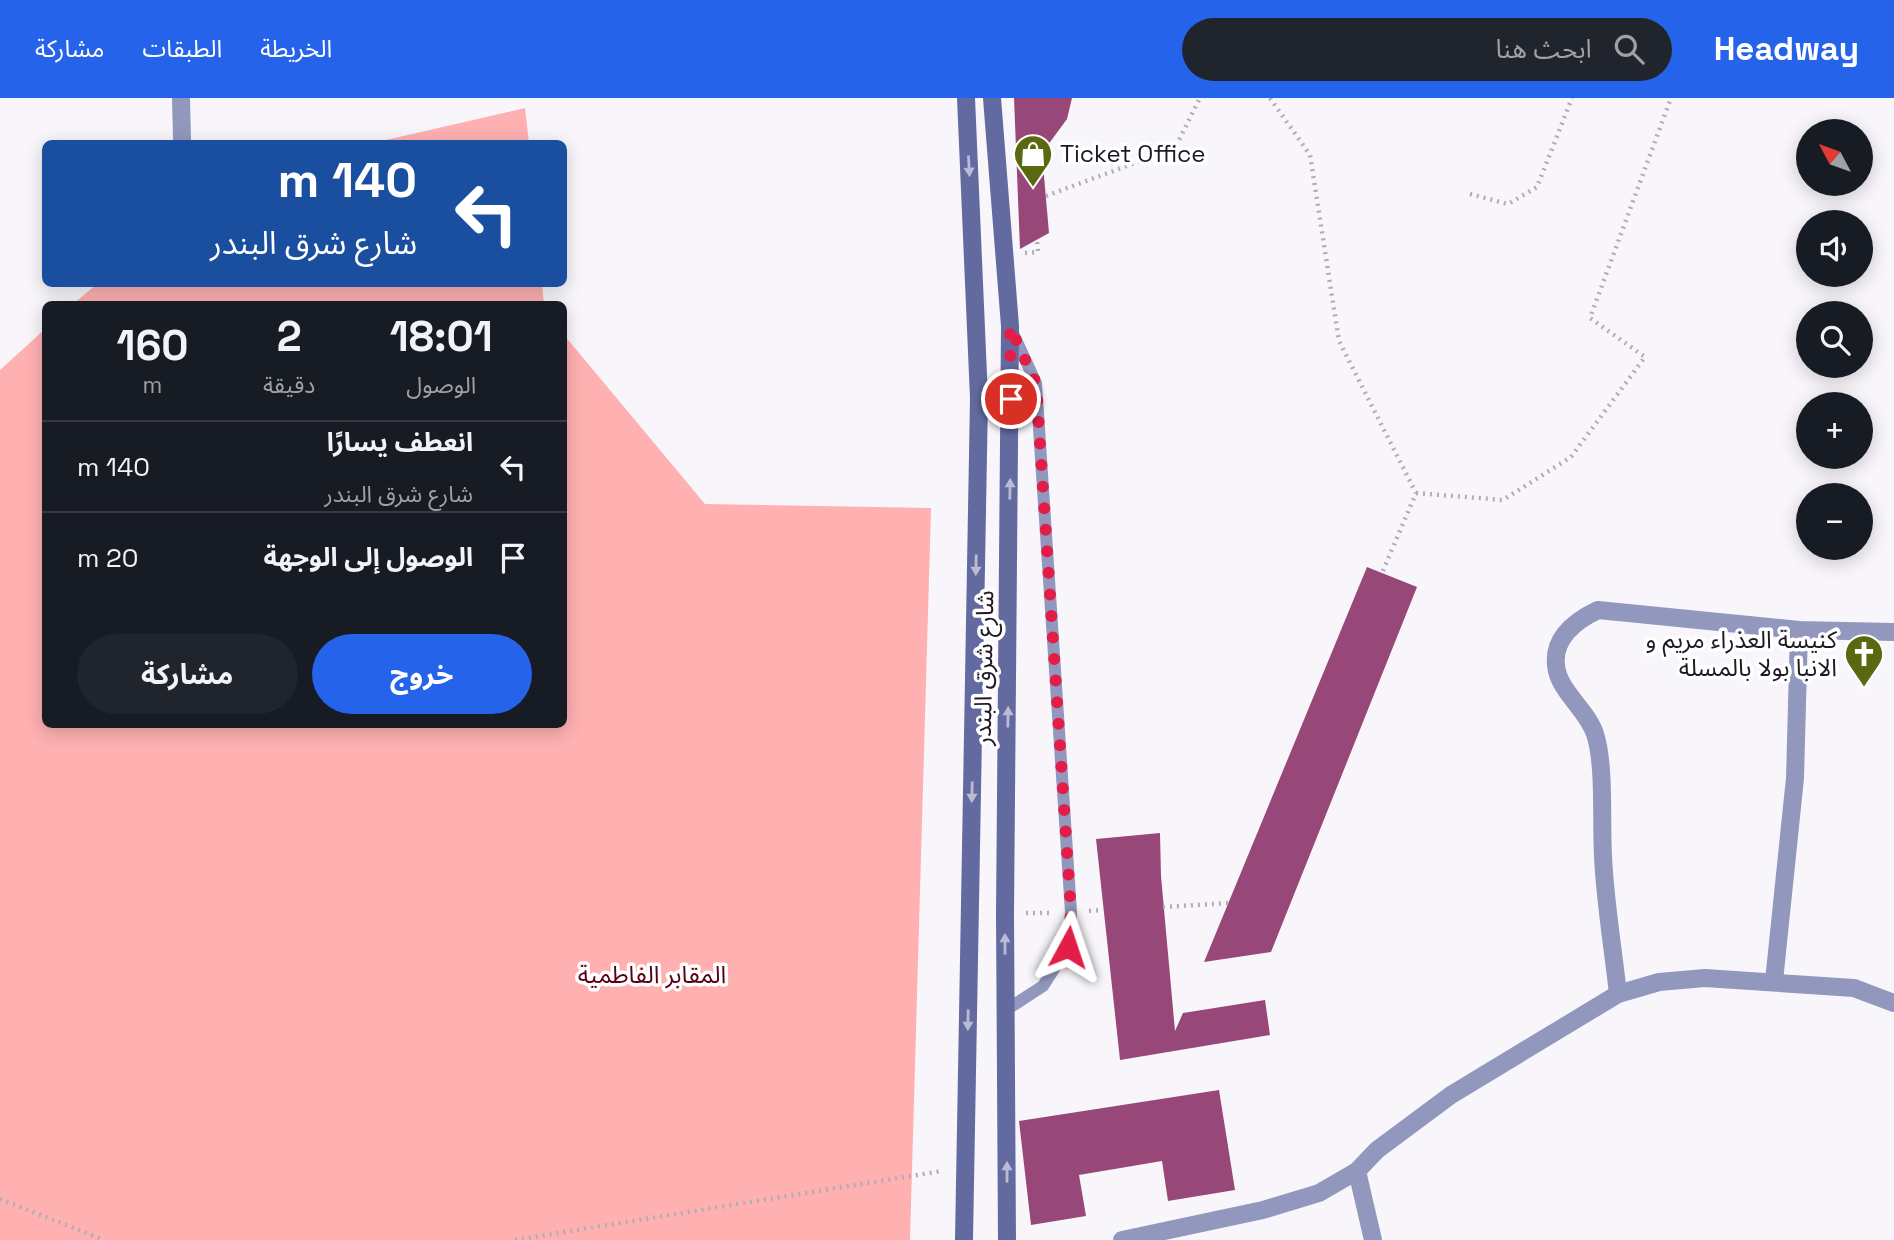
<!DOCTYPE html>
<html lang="ar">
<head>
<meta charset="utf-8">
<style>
	body { margin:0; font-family:"Space Grotesk","Noto Sans Arabic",sans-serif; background:#20242c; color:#f1f3f6; direction:rtl; height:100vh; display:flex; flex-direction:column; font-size:26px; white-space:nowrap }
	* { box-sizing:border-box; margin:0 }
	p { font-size:23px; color:#9ea1a6 }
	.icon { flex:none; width:38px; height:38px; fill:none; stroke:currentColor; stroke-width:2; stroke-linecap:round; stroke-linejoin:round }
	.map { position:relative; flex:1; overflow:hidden; direction:ltr }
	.sheet { position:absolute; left:42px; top:203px; width:525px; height:427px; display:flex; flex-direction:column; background:#171b24; border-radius:10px; box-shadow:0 4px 18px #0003; direction:rtl }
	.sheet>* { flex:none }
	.guide { position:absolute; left:42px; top:42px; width:525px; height:147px; border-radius:10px; box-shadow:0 4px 18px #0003; direction:rtl; background:#1a4fa0; color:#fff; overflow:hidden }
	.needle { width:46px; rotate:311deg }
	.fabs { position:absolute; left:1796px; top:21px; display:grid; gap:14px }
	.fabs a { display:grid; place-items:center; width:77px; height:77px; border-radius:50%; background:#171b24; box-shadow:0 4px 18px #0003; font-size:35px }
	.pin { position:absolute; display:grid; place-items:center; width:60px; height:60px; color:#fff; margin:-30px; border:4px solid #fff; border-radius:50%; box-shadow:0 2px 7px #0007 }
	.me { position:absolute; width:77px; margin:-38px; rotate:5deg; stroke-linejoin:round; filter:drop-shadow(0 0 5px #0008) }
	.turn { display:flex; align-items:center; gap:24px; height:147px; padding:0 35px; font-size:32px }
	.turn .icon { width:91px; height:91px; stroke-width:2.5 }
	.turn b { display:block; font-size:49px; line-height:60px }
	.eta { display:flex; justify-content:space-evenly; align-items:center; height:119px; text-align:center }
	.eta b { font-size:42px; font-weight:700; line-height:49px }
	.cta { display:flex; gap:14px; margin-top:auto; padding:14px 35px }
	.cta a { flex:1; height:80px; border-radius:42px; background:#2563eb; color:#fff; font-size:28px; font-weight:700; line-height:80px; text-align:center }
	.cta a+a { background:#20242c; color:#f1f3f6 }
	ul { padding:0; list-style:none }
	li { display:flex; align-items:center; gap:21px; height:91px; padding:0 35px; border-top:2px solid #363941 }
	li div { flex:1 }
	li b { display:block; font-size:26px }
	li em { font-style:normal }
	header { display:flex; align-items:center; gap:42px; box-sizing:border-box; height:98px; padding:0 35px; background:#2563eb; color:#fff }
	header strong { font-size:33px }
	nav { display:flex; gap:38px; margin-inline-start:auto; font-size:24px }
	.search { width:490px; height:63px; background:#20242c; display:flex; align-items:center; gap:18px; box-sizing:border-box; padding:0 24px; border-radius:38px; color:#9ea1a6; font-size:26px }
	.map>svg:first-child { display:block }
	.green { fill:#ffb0b1 }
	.building { fill:#974879 }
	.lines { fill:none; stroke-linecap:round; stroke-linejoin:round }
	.path { stroke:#b1adb4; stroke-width:4.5; stroke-dasharray:2 5; stroke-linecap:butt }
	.lane { stroke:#9298bd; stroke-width:12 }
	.street { stroke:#9298bd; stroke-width:18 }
	.secondary { stroke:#636a9f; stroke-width:18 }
	.oneway { fill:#b9bcd4 }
	.route { stroke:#e11d48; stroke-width:12; stroke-dasharray:0 21.6 }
	.labels { text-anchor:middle; stroke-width:7; stroke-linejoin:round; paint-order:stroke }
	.poi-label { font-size:24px; fill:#1e1922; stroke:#fff; text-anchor:start }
	.street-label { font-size:24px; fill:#1e1922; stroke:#fff }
	.park-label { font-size:24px; fill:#5a0013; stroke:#fff }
</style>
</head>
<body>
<header>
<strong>Headway</strong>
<div class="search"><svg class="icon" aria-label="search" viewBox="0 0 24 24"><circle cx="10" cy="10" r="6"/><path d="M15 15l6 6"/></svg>ابحث هنا</div>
<nav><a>الخريطة</a><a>الطبقات</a><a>مشاركة</a></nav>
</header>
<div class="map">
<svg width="1894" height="1142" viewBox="0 0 1894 1142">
	<rect width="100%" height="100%" fill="#f9f6fb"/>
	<g class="green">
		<polygon points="525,10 529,45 373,45"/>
		<polygon points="97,186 542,186 544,206 73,206"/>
		<polygon points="45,231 46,626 564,626 564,237 705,406 931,410 910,1142 0,1142 0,272"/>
	</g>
	<g class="building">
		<polygon points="1014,0 1072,0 1067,21 1042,55 1049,135 1020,151"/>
		<polygon points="1367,469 1417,489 1271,854 1204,864"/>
		<polygon points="1160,735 1161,778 1175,933 1183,915 1265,902 1270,937 1120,962 1096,741"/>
		<polygon points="1219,992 1235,1092 1168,1103 1162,1063 1079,1077 1086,1118 1031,1127 1019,1023"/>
	</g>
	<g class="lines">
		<g class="path">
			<polyline points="1270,0 1310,57 1339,243 1416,395 1382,475"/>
			<polyline points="1470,96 1508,106 1537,89 1572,0"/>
			<polyline points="1046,98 1175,50 1200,0"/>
			<polyline points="1025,155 1038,154 1037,142"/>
			<polyline points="1416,395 1503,402 1571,359 1645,259 1590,220 1671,0"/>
			<polyline points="1163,809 1229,805"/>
			<polyline points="1089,813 1103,812"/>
			<polyline points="1026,815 1053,815"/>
			<polyline points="0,1101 104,1142"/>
			<polyline points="515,1142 942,1073"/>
		</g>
		<polyline class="lane" points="1006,912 1043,888 1068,849 1071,814 1036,285 1012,233"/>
		<g class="street">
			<polyline points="181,0 182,41"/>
			<polyline points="1774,883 1795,680 1799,532"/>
			<path d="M 1618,896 C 1613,850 1605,804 1603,758 C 1601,724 1605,666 1595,636 C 1587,611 1558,593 1556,567 C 1553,539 1577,522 1598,512 L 1799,532 L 1894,534"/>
			<polyline points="1357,1073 1373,1142"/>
			<polyline points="1122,1142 1263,1112 1319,1095 1357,1073 1377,1052 1451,997 1618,896 1659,884 1705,880 1854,890 1894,905"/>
		</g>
		<g class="secondary">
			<polyline points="992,0 1010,228 1005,816 1007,1142"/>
			<polyline points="964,1142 979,300 966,0"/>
		</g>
	</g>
	<defs><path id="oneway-solid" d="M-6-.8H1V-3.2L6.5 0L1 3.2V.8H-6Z" transform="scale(1.75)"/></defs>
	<g class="oneway">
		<use href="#oneway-solid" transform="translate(969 68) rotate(87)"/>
		<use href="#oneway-solid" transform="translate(1010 391) rotate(-89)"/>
		<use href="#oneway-solid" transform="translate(976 467) rotate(91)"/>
		<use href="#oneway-solid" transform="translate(1008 619) rotate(-89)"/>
		<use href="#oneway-solid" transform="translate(972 694) rotate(91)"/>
		<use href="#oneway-solid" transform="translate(1005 846) rotate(-90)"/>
		<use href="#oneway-solid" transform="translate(968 922) rotate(91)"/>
		<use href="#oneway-solid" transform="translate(1007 1074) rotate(-90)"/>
	</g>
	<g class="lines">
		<polyline class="route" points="1011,301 1010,229 1036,285 1071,814 1068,849"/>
	</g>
	<defs>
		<g id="shop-pin" transform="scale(2.0125)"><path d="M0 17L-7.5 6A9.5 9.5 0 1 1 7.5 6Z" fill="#5a680f" stroke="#fff"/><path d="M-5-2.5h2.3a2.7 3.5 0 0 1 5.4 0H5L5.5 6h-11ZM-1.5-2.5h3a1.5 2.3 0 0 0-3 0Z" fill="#fff"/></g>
		<g id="church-pin" transform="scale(2.0125)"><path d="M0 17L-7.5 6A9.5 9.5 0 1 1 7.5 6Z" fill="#5a680f" stroke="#fff"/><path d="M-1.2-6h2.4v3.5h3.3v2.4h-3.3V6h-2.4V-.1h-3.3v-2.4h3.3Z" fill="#fff"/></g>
	</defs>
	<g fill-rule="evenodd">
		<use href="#shop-pin" x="1033" y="56"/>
		<use href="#church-pin" x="1864" y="556"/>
	</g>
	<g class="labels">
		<g class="poi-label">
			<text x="1060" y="64">Ticket Office</text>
			<text x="1837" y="550" text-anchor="end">كنيسة العذراء مريم و<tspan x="1837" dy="28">الانبا بولا بالمسلة</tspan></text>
		</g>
		<g class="street-label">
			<text transform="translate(984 570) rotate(-89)" y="8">شارع شرق البندر</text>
		</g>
		<g class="park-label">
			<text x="652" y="885">المقابر الفاطمية</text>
		</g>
	</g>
</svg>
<div class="fabs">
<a><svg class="needle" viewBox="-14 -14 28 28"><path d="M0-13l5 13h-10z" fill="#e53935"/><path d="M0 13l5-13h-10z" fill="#9ea1a6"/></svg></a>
<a><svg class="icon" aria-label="sound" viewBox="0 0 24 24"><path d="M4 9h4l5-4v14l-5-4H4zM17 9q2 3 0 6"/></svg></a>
<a><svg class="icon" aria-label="search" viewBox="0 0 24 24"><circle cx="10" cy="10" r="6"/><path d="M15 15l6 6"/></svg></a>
<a>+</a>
<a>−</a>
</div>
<div class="pin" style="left:1011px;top:301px;background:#d93025"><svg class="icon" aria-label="arrive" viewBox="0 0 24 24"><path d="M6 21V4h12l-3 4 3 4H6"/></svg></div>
<svg class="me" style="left:1068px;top:849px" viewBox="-20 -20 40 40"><path d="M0-17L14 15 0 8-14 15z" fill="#e11d48" stroke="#fff" stroke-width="4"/></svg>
<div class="guide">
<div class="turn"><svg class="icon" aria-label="left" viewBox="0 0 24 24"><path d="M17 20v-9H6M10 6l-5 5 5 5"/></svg><div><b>140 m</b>شارع شرق البندر</div></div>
</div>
<section class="sheet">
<div class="eta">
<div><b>18:01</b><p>الوصول</p></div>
<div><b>2</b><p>دقيقة</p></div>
<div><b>160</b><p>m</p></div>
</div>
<ul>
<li><svg class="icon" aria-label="left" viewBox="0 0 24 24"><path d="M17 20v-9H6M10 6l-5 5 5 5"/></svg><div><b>انعطف يسارًا</b><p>شارع شرق البندر</p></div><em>140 m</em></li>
<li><svg class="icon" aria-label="arrive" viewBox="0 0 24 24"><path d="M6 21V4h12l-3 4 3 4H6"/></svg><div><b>الوصول إلى الوجهة</b></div><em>20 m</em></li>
</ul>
<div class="cta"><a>خروج</a><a>مشاركة</a></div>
</section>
</div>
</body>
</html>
